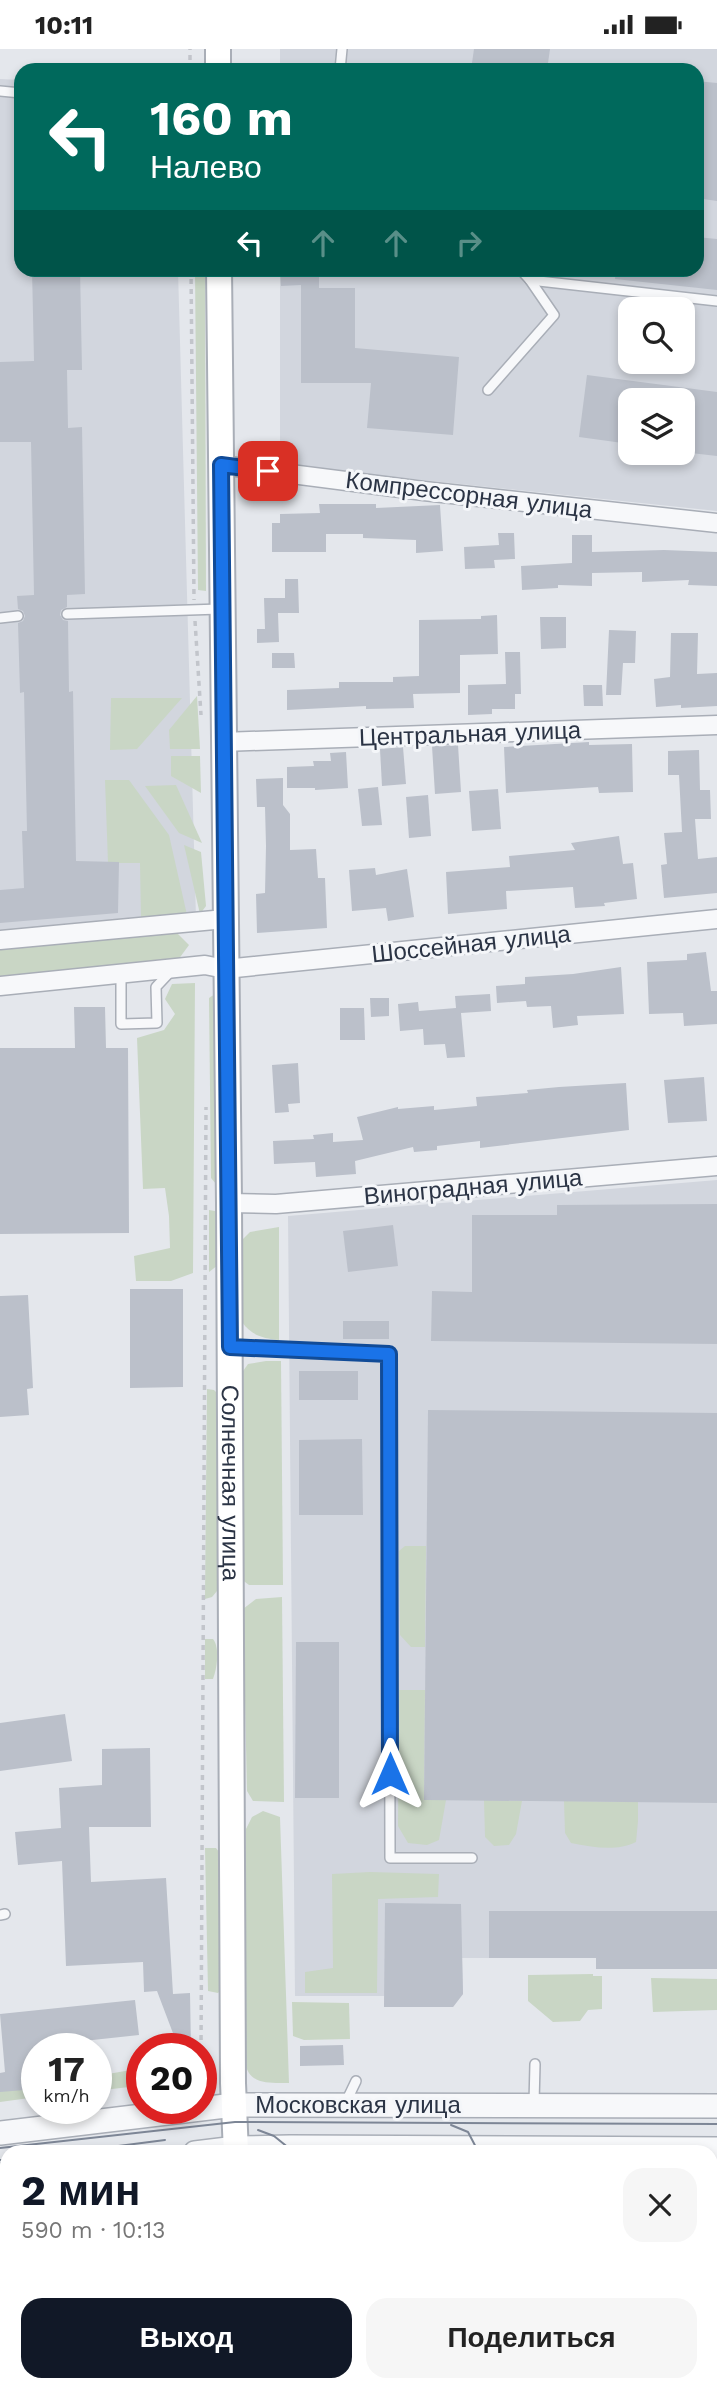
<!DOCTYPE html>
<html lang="ru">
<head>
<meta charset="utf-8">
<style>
	body { margin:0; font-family:"Work Sans",sans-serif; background:#f6f6f6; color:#222; height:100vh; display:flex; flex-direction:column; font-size:26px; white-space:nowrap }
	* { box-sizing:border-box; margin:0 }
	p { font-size:23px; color:#767676 }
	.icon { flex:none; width:38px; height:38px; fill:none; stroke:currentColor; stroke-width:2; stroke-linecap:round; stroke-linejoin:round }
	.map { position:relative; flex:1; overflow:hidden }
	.drawer { position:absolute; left:0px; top:2096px; width:718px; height:247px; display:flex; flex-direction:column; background:#fff; border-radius:21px 21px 0 0; box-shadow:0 4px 10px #0003 }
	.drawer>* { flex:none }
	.guide { position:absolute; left:14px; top:14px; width:690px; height:214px; border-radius:21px; box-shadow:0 4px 10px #0003; background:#00695c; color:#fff; overflow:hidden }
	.controls { position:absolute; left:618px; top:248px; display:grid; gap:14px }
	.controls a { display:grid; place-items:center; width:77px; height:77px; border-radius:14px; background:#fff; box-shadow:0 4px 10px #0003; font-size:35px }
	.speed { position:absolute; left:21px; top:1984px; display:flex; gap:14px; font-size:35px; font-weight:700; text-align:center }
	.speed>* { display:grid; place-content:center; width:91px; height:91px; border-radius:50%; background:#fff; box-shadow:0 4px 10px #0003; line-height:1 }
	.speed small { font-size:18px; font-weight:400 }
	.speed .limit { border:10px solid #d22; background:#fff; color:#111 }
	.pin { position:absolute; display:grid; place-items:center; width:60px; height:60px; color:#fff; margin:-30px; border-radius:14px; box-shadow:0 4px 10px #0006 }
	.me { position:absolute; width:77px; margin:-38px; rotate:0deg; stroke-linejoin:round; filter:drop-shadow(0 0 5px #0008) }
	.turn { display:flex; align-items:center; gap:24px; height:147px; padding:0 21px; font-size:32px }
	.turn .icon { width:91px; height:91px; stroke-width:2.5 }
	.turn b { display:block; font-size:49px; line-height:60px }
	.lanes { display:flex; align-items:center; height:66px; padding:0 21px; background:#0003; justify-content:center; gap:35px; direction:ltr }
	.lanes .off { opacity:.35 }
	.round { display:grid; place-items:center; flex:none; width:74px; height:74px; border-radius:21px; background:#f6f6f6 }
	.summary { display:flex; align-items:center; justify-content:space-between; height:119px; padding:0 21px }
	h1 { font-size:42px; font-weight:700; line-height:52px; color:#111827 }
	.primary-button { display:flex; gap:14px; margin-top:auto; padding:14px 21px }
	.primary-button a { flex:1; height:80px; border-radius:21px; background:#111827; color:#fff; font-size:28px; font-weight:700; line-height:80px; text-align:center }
	.primary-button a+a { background:#f6f6f6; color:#222 }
	.status { display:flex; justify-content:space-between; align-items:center; height:49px; padding:0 35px; background:#fff; direction:ltr }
	.status svg { height:19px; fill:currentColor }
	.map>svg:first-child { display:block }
	.built { fill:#d2d6de; fill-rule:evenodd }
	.green { fill:#c9d6c5 }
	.building { fill:#bbc0ca }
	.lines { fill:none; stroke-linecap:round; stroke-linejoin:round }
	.service-casing { stroke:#a9aeb7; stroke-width:12 }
	.minor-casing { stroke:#a9aeb7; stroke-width:21 }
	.tertiary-casing { stroke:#a9aeb7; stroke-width:26 }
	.secondary-casing { stroke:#a9aeb7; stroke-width:28 }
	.path { stroke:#c2c5cb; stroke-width:3.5; stroke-dasharray:5 5; stroke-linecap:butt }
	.service { stroke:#f7f8fa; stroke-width:9 }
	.minor { stroke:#f7f8fa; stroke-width:18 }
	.tertiary { stroke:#f7f8fa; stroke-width:23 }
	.secondary { stroke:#fff; stroke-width:24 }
	.tram { stroke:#7d8696; stroke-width:2 }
	.route-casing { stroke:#114b97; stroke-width:18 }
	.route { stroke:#1a73e8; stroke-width:12 }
	.labels { text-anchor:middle; stroke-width:6; stroke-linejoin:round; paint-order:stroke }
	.street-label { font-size:24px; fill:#2b3445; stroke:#f4f6f9 }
</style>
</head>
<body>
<div class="status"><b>10:11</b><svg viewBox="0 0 49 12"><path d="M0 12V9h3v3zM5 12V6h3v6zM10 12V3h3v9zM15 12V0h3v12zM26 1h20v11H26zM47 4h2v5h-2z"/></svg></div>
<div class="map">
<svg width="717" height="2342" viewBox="0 0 717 2342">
	<rect width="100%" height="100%" fill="#e4e7ec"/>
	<g class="built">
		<path d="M 280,0 L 717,0 L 717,462 L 280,416 L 280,221 L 696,220 L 696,21 L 280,21 ZM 630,261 L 682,261 L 682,313 L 630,313 ZM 630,352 L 682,352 L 682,404 L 630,404 Z"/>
		<polygon points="0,30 21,31 21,220 178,221 196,869 0,885"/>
		<polygon points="717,1131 717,1920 596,1920 596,1909 462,1909 463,1945 453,1958 384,1958 384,1947 295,1947 288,1167"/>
	</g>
	<g class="green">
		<polygon points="195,221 205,221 206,542 198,541"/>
		<polygon points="197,647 200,700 170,700 169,681"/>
		<polygon points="111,649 182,649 137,700 110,701"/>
		<polygon points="171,707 200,707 201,744 171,727"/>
		<polygon points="105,731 129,731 169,786 187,866 180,870 141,868 140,814 108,814"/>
		<polygon points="176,736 202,794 179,784 145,737"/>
		<polygon points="184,796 201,803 206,857 200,865"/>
		<polygon points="176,883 189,896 178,911 0,929 0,901"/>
		<polygon points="195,934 193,1224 171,1232 136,1232 134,1207 170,1199 169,1167 165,1139 143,1140 137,989 164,981 175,965 165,950 172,935"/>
		<polygon points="215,945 217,1136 211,1129 209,949"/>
		<polygon points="209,1161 215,1162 220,1169 218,1216 209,1223"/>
		<path d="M 279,1178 L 279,1291 C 263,1289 252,1287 242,1273 L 242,1191 L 250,1183 Z"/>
		<polygon points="266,1312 281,1312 283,1536 249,1536 241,1530 241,1325 248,1315"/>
		<polygon points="207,1340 214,1341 219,1346 217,1542 212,1548 205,1550"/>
		<polygon points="405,1497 426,1497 425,1598 411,1598 400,1586 399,1502"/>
		<polygon points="282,1548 284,1753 253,1752 247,1742 243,1560 256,1550"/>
		<path d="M 205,1590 L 213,1590 C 220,1599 217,1619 213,1630 L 205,1630 Z"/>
		<polygon points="399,1641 425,1641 424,1750 446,1751 439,1791 427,1796 408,1794 398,1777"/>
		<polygon points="484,1751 522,1752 516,1785 509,1796 494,1797 485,1788"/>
		<path d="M 564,1752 L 638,1753 L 638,1772 L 636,1793 C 616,1803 592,1798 571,1794 L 565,1784 Z"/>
		<path d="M 263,1762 L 280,1768 L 289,2034 C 268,2034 248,2036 245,2012 L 246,1780 L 252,1768 Z"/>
		<polygon points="205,1799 216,1799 219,1803 221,1941 218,1944 208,1942"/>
		<polygon points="370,1823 439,1825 438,1848 378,1850 377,1944 305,1944 305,1923 333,1919 332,1825"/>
		<polygon points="593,1925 593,1927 602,1927 602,1960 588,1961 580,1972 553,1973 528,1952 528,1926"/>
		<polygon points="651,1929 717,1930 717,1961 653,1963"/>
		<polygon points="292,1953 349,1954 350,1990 304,1991 293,1987"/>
		<polygon points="137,2020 137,2037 96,2042 96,2027"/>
		<polygon points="37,2035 37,2048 0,2053 0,2038"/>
		<polygon points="7,2153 7,2336 221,2336 221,2342 0,2342 0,2154"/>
	</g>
	<g class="building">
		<polygon points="474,0 550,0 547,21 471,21"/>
		<polygon points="696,32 717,34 717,152 696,149"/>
		<polygon points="696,188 717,190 717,241 615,230 616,220 696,220"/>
		<polygon points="32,220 80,220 82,321 67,321 68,379 82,378 85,545 67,546 67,558 61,561 60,566 63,571 68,572 69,643 73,642 76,812 119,813 118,864 0,874 0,841 24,839 22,782 27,782 24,643 20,644 18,574 23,572 25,567 23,562 18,560 17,547 34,546 31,393 0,393 0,313 34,312"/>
		<polygon points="280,220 319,220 319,239 355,239 355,299 459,308 453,386 367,379 371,334 301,334 301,236 281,237"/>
		<polygon points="587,326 717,343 717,407 682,403 682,352 630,352 630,395 579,388"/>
		<polygon points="319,455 376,455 376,459 440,456 443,502 416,504 416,491 363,489 363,485 326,485 326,503 272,503 272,474 280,474 280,465 320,464"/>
		<polygon points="498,484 514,484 515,510 494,511 495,519 465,520 464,498 499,496"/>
		<polygon points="572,486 592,486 592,503 664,501 717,503 717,537 688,536 689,531 642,533 642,523 592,524 592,537 558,536 558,539 522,541 521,517 572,514"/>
		<polygon points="285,530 298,530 299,564 278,564 279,593 257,594 257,580 265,580 264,549 285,549"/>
		<polygon points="497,566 498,605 460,606 460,644 413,645 414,659 366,660 366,657 287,661 287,641 339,639 339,633 393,633 393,628 419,627 419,571 481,570 481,567"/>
		<polygon points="540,568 566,568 566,599 541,600"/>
		<polygon points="609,581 636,582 635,614 623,614 621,646 606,646"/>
		<polygon points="671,584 698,584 697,625 717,624 717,657 681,659 681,656 656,658 654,630 670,628"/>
		<polygon points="505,603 520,603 521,645 515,645 515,660 492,660 492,665 468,666 468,636 506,635"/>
		<polygon points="272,604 294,604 295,619 272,619"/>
		<polygon points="583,636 602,636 603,657 584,657"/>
		<polygon points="589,693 589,696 632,695 633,743 599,744 598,738 506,744 504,698"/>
		<polygon points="458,696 461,743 435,745 432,697"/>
		<polygon points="403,698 406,735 382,737 380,700"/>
		<polygon points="699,701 700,741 710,741 711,770 695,770 698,810 717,808 717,844 664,849 661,816 667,815 664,784 682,783 679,726 668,726 668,702"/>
		<polygon points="346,703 348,739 315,741 315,739 287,739 287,718 314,717 313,712 331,712 330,704"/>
		<polygon points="283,729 283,756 290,765 290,801 316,800 318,829 325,829 327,879 257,884 256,845 265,844 266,797 265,758 257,758 256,730"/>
		<polygon points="378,738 382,776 362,777 358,740"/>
		<polygon points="498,740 501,780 472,782 469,742"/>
		<polygon points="428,746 431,787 409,789 406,748"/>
		<polygon points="619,787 623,815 633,814 637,850 604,854 605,857 575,859 573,838 506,842 507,860 448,865 446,823 510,818 509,807 575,801 571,794"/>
		<polygon points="375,819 376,826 407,820 414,868 388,872 386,859 352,862 349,821"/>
		<polygon points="706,903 711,942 717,942 717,975 684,977 683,964 649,965 647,913 687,911 687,905"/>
		<polygon points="621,918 624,965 577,967 578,976 553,979 551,957 527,958 526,952 497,954 496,937 525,935 525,928 573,925"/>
		<polygon points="490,945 491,962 461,964 465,1008 447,1009 445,995 424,996 423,980 400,982 398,955 418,953 419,962 456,959 455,947"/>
		<polygon points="370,949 389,949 389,967 371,968"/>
		<polygon points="74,958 105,958 106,999 128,999 129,1184 0,1185 0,999 75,999"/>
		<polygon points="340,959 364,959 365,991 340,991"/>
		<polygon points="298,1014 300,1054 288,1055 289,1063 275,1064 272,1016"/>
		<polygon points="704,1028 707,1072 668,1074 664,1031"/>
		<polygon points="626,1034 629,1081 480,1099 480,1092 437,1097 437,1101 414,1103 413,1098 355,1112 356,1125 316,1128 315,1113 274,1115 273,1092 314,1090 313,1086 333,1084 333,1093 363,1091 357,1068 398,1058 398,1060 434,1057 434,1061 477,1057 476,1048 528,1044 527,1041 559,1038"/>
		<polygon points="717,1155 717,1295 431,1292 432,1242 472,1243 472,1166 557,1166 557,1156"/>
		<polygon points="393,1176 398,1217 348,1223 343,1182"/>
		<polygon points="130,1240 183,1240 183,1338 130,1339"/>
		<polygon points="28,1246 33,1339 27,1340 29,1366 0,1368 0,1247"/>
		<rect x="343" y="1272" width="46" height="18"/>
		<rect x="299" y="1322" width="59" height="29"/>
		<polygon points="428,1361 717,1364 717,1754 424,1751"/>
		<polygon points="362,1390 363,1466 299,1466 299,1391"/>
		<polygon points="296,1593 339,1593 339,1749 295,1749"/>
		<polygon points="65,1665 72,1712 0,1722 0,1674"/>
		<polygon points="150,1699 151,1778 89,1778 91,1833 166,1829 173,1945 190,1944 191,2000 179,2000 157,1942 144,1943 143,1913 66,1917 62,1812 18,1816 15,1783 61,1779 59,1739 102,1736 102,1700"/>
		<polygon points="385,1854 461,1855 463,1945 453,1958 384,1958"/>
		<polygon points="489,1862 717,1862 717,1920 596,1920 596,1909 489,1909"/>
		<polygon points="135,1951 139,1986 37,1997 37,2040 0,2043 0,2024 5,2023 0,1965"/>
		<polygon points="343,1996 344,2016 300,2017 300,1997"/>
	</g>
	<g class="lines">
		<g class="service-casing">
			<g id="service">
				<polyline points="340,21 342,0"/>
				<polyline points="0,42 21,44"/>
				<polyline points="520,220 530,231 717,252"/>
				<polyline points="488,341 554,266 530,231"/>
				<polyline points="67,565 220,560"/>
				<polyline points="0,569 18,567"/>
				<polyline points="121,924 121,975 157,974 156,938 172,921"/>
				<polyline points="232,1299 389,1305 390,1809 472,1809"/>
				<polyline points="0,1866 5,1865"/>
				<polyline points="534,2054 535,2015"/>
				<polyline points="345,2055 356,2032"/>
				<polyline points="281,2342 296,2336"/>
			</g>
		</g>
		<g class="minor-casing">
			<g id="minor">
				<polyline points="221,416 424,442 717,474"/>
				<polyline points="223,693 717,676"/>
				<polyline points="0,891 225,870"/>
				<polyline points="0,937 205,916 225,920 717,870"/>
				<polyline points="229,1154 276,1155 717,1117"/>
			</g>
		</g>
		<g class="tertiary-casing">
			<g id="tertiary">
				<polyline points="0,2084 234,2056 717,2057"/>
				<polyline points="195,2104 236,2099 290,2098 717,2100"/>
				<polyline points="0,2126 7,2125"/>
			</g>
		</g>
		<g class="secondary-casing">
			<g id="secondary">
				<polyline points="218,0 218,21"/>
				<path id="s1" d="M 219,220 L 229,1154 L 233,2034 L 236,2104"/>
				<polyline points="242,2336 243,2342"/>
			</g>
		</g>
		<g class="path">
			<polyline points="190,21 190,0"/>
			<polyline points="191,220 194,551"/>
			<polyline points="195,572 201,666"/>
			<polyline points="201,2001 206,1058"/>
			<polyline points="0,2156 7,2164"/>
			<polyline points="0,2208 7,2208"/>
			<polyline points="0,2247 7,2239"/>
			<polyline points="0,2257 7,2254"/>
			<polyline points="0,2261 7,2267"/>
			<polyline points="0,2285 7,2279"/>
			<polyline points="78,2336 83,2342"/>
			<polyline points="161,2336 165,2342"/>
			<polyline points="194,2336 195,2342"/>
		</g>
		<use href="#service" class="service"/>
		<use href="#minor" class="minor"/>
		<use href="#tertiary" class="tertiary"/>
		<use href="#secondary" class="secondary"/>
		<g class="tram">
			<polyline points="451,2076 468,2083 479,2104"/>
			<polyline points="258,2081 274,2087 295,2104"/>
			<polyline points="0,2099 235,2073 717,2075"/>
			<polyline points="64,2104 165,2091"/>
			<polyline points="0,2111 7,2111"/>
		</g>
	</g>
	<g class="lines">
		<g class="route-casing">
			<polyline id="route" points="268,422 221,416 230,1298 389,1305 390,1725"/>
		</g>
		<use href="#route" class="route"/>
	</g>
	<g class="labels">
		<g class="street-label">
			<text transform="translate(469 446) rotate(7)" y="8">Компрессорная улица</text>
			<text transform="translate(470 685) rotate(-2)" y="8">Центральная улица</text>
			<text transform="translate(471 895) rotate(-6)" y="8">Шоссейная улица</text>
			<text transform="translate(473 1138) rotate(-5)" y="8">Виноградная улица</text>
			<text dy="8" stroke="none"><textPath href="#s1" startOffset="1214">Солнечная улица</textPath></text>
			<text x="358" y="2064">Московская улица</text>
		</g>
	</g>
</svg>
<div class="controls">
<a><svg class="icon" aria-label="search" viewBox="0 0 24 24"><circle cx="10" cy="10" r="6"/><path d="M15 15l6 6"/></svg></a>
<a><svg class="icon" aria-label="layers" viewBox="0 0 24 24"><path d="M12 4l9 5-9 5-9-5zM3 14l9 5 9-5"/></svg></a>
</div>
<div class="speed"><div>17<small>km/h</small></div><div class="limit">20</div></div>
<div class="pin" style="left:268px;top:422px;background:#d93025"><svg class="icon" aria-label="arrive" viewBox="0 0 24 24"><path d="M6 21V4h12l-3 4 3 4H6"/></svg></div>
<svg class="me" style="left:390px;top:1725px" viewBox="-20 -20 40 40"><path d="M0-17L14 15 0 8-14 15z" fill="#1a73e8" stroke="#fff" stroke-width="4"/></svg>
<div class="guide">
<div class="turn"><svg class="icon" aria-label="left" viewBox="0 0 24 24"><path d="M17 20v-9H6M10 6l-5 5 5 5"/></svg><div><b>160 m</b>Налево</div></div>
<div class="lanes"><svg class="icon" aria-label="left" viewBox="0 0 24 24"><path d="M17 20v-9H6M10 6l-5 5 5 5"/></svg><svg class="icon off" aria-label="ahead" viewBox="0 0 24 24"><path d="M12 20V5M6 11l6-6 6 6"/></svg><svg class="icon off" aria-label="ahead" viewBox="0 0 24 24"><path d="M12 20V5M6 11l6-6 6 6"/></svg><svg class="icon off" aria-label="right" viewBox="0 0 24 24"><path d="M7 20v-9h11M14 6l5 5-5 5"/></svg></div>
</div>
<section class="drawer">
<div class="summary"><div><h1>2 мин</h1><p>590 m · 10:13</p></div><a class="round"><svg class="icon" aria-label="close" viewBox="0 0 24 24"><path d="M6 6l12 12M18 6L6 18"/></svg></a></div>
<div class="primary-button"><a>Выход</a><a>Поделиться</a></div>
</section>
</div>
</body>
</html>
